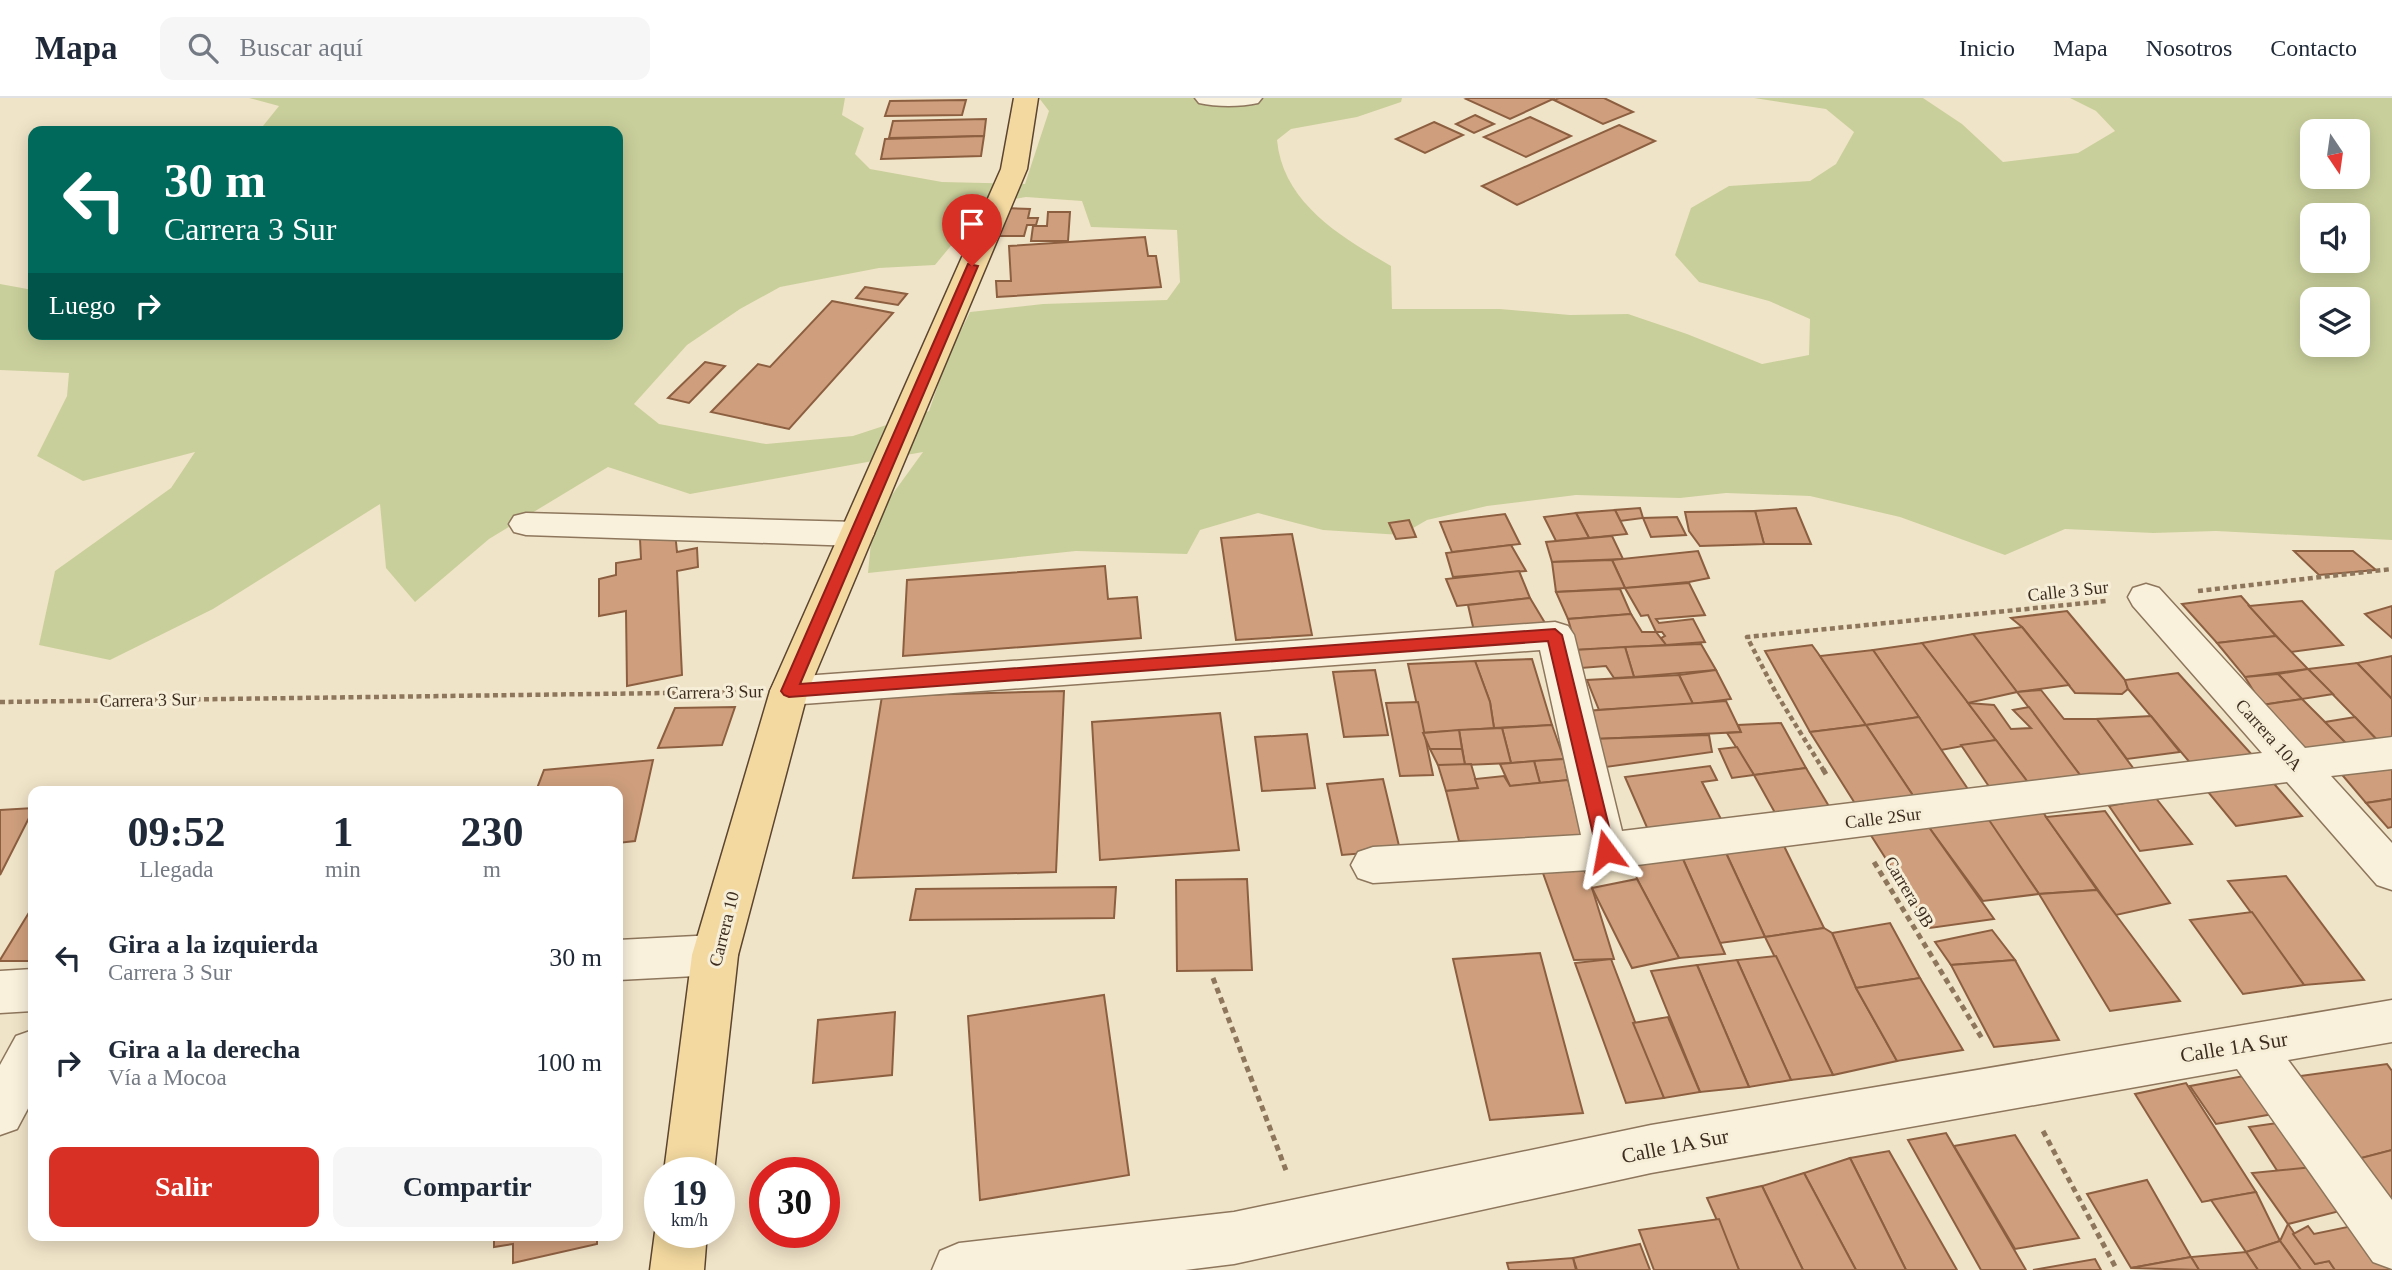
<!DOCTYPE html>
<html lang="es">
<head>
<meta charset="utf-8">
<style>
	body { margin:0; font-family:"Times New Roman",serif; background:#f6f6f7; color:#1f2937; height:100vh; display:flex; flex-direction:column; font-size:26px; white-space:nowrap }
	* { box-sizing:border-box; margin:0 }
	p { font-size:23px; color:#747a83 }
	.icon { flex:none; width:38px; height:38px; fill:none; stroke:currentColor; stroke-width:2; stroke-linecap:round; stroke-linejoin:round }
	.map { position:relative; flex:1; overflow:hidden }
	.drawer { position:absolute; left:28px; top:688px; width:595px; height:455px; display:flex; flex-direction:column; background:#fff; border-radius:14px; box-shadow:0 4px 18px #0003 }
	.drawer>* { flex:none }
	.hud { position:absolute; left:28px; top:28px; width:595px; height:214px; border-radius:14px; box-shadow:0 4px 18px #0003; background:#00695c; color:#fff; overflow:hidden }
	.needle { width:46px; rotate:167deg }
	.buttons { position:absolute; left:2300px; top:21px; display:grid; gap:14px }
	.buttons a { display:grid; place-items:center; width:70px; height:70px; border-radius:14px; background:#fff; box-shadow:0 4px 18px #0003; font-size:35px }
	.speed { position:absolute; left:644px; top:1059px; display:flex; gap:14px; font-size:35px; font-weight:700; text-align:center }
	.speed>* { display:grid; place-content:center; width:91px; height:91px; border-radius:50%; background:#fff; box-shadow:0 4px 18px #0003; line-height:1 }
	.speed small { font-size:18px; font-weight:400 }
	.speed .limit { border:10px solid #d22; background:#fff; color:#111 }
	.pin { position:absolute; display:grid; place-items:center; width:60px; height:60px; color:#fff; margin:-72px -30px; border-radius:50% 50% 50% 0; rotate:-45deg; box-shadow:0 0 7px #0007 }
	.pin .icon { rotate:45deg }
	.me { position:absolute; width:77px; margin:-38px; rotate:347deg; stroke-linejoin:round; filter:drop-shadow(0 0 5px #0008) }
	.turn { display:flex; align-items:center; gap:24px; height:147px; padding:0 21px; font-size:32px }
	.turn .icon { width:91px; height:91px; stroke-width:2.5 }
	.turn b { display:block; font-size:49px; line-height:60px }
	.then { display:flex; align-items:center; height:66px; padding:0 21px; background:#0003; gap:14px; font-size:26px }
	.eta { display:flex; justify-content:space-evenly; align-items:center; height:119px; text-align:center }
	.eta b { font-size:42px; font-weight:700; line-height:49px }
	.button { display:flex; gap:14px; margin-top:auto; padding:14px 21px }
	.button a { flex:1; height:80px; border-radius:14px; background:#d93025; color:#fff; font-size:28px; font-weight:700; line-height:80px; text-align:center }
	.button a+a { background:#f6f6f7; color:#1f2937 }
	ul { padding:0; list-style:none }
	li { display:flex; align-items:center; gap:21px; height:105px; padding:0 21px }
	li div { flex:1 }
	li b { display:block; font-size:26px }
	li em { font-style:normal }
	header { display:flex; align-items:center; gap:42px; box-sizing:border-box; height:98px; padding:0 35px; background:#fff; border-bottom:2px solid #e0e1e3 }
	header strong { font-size:33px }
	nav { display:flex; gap:38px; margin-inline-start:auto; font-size:24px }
	.search { width:490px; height:63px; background:#f6f6f7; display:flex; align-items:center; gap:18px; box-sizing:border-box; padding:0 24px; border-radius:14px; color:#747a83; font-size:26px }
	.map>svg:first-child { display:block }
	.green { fill:#c9cf9b; fill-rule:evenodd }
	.building { fill:#cf9f7d; stroke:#8d5f41; stroke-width:2 }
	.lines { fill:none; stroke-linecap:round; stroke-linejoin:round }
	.minor-casing { stroke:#8d765c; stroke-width:3 }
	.major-casing { stroke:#5b4430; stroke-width:3 }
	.path-far1 { stroke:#8d765c; stroke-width:4.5; stroke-dasharray:5 3.5; stroke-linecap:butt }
	.path { stroke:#8d765c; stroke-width:5; stroke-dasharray:6 4.5; stroke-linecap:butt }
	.minor { fill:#faf1dc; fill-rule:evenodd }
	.major { fill:#f3d9a0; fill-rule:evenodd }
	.route { fill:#d93025; stroke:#8d1f18; stroke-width:2 }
	.labels { text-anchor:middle; stroke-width:6; stroke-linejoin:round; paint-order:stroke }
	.street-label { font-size:18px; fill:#3d2e20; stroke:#f7eed8 }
	.near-street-label { font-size:21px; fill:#3d2e20; stroke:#f7eed8 }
</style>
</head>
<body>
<header>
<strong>Mapa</strong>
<div class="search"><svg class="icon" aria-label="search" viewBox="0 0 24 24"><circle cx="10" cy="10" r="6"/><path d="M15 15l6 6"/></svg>Buscar aquí</div>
<nav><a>Inicio</a><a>Mapa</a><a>Nosotros</a><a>Contacto</a></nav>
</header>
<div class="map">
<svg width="2392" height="1172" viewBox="0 0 2392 1172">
	<rect width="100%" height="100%" fill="#f0e4c8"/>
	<path class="green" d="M 249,0 L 845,0 L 842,17 L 864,30 L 855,56 L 870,71 L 942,84 L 1025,86 L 1049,13 L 1039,0 L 1402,0 L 1401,4 L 1357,19 L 1291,31 L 1277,42 C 1283,105 1341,139 1391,168 L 1392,211 L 1500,211 L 1570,217 L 1628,216 L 1687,236 L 1762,266 L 1809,257 L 1810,221 L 1769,203 L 1699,184 L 1675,157 L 1691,110 L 1729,88 L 1810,83 L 1836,66 L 1854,34 L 1826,11 L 1754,0 L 1923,0 L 1962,26 L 2003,64 L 2078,55 L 2115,33 L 2096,13 L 2070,0 L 2392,0 L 2392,442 L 2216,433 L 2153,435 L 2065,431 L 2005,457 L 1900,419 L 1810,398 L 1726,395 L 1680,400 L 1576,397 L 1487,408 L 1427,422 L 1401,437 L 1323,432 L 1258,415 L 1200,432 L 1187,456 L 1076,453 L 868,475 L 873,423 L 923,354 L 690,396 L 608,369 L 489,441 L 415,504 L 386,470 L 380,406 L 213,511 L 110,562 L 39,547 L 55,473 L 171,390 L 195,354 L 83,383 L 37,358 L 67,298 L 69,275 L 0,272 L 0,186 L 33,192 L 33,236 L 618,236 L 618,33 L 259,33 L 279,8 ZM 2312,33 L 2357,33 L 2357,79 L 2312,79 ZM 1026,99 L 1082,103 L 1091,129 L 1177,132 L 1180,184 L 1167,202 L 1043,206 L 970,214 L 947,261 L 929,313 L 853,338 L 766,346 L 659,326 L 634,306 L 687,247 L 740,211 L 780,189 L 879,170 L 935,167 L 959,138 L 967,109 ZM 2312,117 L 2357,117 L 2357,163 L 2312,163 ZM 2312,201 L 2357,201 L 2357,247 L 2312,247 Z"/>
	<g class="building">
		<polygon points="1469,0 1555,0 1510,21 1466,1"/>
		<polygon points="1559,0 1604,0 1633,14 1603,26 1554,2"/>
		<polygon points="966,2 962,17 885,18 890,3"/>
		<polygon points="1475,17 1494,26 1474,35 1456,26"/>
		<polygon points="1530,19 1571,38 1526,59 1484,39"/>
		<polygon points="986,21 984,38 889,40 893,23"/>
		<polygon points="1434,24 1463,37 1425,55 1396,41"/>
		<polygon points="1619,27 1655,43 1517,107 1482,88"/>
		<polygon points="984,38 981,58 881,61 885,41"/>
		<polygon points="1005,110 1030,111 1028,120 1038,120 1036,127 1027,127 1024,138 997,138"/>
		<polygon points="1048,114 1070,114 1068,143 1031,143 1033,128 1047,128"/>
		<polygon points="1145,139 1148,158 1156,158 1161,189 997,199 996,183 1011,183 1009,148"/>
		<polygon points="865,189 907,196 898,207 856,200"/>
		<polygon points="832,203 893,215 789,331 711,314 758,266 770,269"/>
		<polygon points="705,264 725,268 689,305 668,300"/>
		<polygon points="1640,410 1643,420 1620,423 1615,412"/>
		<polygon points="1796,410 1811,446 1764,446 1755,413"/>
		<polygon points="1615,412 1627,436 1589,440 1576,415"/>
		<polygon points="1755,413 1764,446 1700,448 1689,433 1685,414"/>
		<polygon points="1576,415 1589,440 1556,443 1544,419"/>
		<polygon points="1505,416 1520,446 1452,454 1440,424"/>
		<polygon points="1677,419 1686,437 1651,439 1643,420"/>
		<polygon points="1409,422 1416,439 1396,441 1389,425"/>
		<polygon points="675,434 677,454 697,450 698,469 677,473 682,577 627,588 626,513 599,518 599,481 616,477 616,465 641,461 640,441"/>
		<polygon points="1292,436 1312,537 1236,542 1221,440"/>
		<polygon points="1612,438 1623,461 1552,464 1546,444"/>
		<polygon points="1511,447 1526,473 1453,479 1446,455"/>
		<polygon points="1698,453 1709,480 1689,484 1625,490 1612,462"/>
		<polygon points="2294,453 2353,453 2376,472 2319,477"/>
		<polygon points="1612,462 1625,490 1556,494 1552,464"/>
		<polygon points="1105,468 1108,501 1137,499 1141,540 903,558 907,482"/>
		<polygon points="1519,473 1530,500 1457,508 1446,481"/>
		<polygon points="1689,485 1705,517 1656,521 1659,525 1693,521 1705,544 1666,547 1661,540 1665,538 1662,534 1656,534 1648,517 1641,518 1625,490"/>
		<polygon points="1620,491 1631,516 1568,521 1556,494"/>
		<polygon points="2241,498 2276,538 2217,545 2182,506"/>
		<polygon points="1530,500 1545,525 1474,533 1468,507"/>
		<polygon points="2302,503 2343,547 2291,554 2249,508"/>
		<polygon points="2392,508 2392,540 2365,516"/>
		<polygon points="2067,513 2125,582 2128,591 2122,596 2075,595 2022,529 2011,520"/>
		<polygon points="1631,516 1642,534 1656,534 1666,547 1577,552 1568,521"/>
		<polygon points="2022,529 2069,587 2017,594 1973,536"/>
		<polygon points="1973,536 2017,594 1968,605 1922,545"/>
		<polygon points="2276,538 2308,571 2245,579 2217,545"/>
		<polygon points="1922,545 1968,605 1996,642 1941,652 1873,552"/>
		<polygon points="1701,546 1716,572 1634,579 1625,549"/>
		<polygon points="1812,547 1820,558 1866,627 1810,634 1765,553"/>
		<polygon points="1625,549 1634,579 1614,580 1606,568 1581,570 1574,552"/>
		<polygon points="1873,552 1919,619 1866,627 1820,558"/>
		<polygon points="2392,558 2392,601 2357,565"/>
		<polygon points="1532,561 1552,627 1494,630 1490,604 1475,563"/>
		<polygon points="1475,563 1490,604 1494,630 1423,635 1408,566"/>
		<polygon points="2357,565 2392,601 2392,644 2381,646 2308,571"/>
		<polygon points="2308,571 2333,596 2302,601 2278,576"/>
		<polygon points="1375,572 1388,637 1344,639 1333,574"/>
		<polygon points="1716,572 1731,601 1693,606 1679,577"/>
		<polygon points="2178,575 2254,659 2192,667 2128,591 2125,582"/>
		<polygon points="2278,576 2302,601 2262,607 2245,579"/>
		<polygon points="1679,577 1693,606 1599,612 1587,582"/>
		<polygon points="2041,592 2064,621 2097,621 2139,678 2086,685 2017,594"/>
		<polygon points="1064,593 1056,774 853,780 882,598"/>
		<polygon points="2302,601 2353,652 2311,661 2262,607"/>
		<polygon points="1726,603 1741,634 1598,641 1585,613"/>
		<polygon points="1418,604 1433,677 1400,678 1386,605"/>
		<polygon points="1968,605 1994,607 2011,631 2031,630 2013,612 2029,609 2086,685 2033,691"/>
		<polygon points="735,609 722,647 658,650 675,610"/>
		<polygon points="1220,615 1239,752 1100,762 1092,624"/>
		<polygon points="2151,618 2180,654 2127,661 2097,621"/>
		<polygon points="1919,619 1972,697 1920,708 1866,627"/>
		<polygon points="2355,619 2381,646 2353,652 2325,624"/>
		<polygon points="1781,625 1806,670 1754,677 1727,635 1741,634 1738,627"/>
		<polygon points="1552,627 1564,661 1511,665 1502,630"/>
		<polygon points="1866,627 1920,708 1861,715 1810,634"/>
		<polygon points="1502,630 1511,665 1465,667 1459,632"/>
		<polygon points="1459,632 1462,651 1430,651 1423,635"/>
		<polygon points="1307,636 1315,690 1262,693 1255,639"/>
		<polygon points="1709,637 1712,654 1599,670 1591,641"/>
		<polygon points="1996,642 2033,691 1994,696 1961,647"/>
		<polygon points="1737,649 1754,677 1732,680 1719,651"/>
		<polygon points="1430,651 1462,651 1465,667 1438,667"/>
		<polygon points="1564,661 1568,682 1540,685 1534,663"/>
		<polygon points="653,662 635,743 618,745 618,693 536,693 544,672"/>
		<polygon points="1534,663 1540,685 1510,688 1500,666"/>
		<polygon points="1471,666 1478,690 1446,693 1438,667"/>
		<polygon points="2392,667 2392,701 2366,705 2338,672"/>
		<polygon points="1710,668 1717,682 1702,684 1726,731 1652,741 1625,679"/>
		<polygon points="1806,670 1833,715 1779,722 1754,677"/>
		<polygon points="1504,678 1510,688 1568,682 1583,742 1459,743 1446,693 1478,690 1475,681"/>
		<polygon points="2269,680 2302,718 2236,728 2204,689"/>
		<polygon points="1383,681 1400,752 1342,757 1327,686"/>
		<polygon points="2155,699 2192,746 2140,753 2109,708"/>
		<polygon points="2392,701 2392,729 2388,730 2366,705"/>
		<polygon points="2038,707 2097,792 2039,796 1984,716"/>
		<polygon points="33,710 33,712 0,777 0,712"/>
		<polygon points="2105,713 2170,805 2116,817 2046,719"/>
		<polygon points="1989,722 2039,796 1983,803 1928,728"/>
		<polygon points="1865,728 1928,728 1994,821 1930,830"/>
		<polygon points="1784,748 1824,830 1765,839 1726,755"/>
		<polygon points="1726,755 1765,839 1720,845 1682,759"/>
		<polygon points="1682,759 1725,856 1679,860 1637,781 1634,766"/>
		<polygon points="1580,762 1592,790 1614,861 1574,862 1539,764"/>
		<polygon points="2286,778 2364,882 2304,887 2228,783"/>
		<polygon points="1247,781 1252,872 1177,873 1176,782"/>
		<polygon points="1637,781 1679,860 1632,870 1592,790"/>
		<polygon points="1116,789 1114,820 910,822 916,791"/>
		<polygon points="2097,792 2116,817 2180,903 2110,913 2039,796"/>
		<polygon points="33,808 33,863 0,863 0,862"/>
		<polygon points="2252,814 2304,887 2243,896 2190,822"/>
		<polygon points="1890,825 1920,880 1856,890 1832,835"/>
		<polygon points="1824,830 1832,835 1856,890 1897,963 1833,977 1765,839"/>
		<polygon points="1992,832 2015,862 1951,867 1935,844"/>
		<polygon points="1540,855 1583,1015 1490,1022 1453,861"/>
		<polygon points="1776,858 1833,977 1791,982 1737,862"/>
		<polygon points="1611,861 1664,1000 1626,1005 1575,865"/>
		<polygon points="1737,862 1791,982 1749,989 1697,867"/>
		<polygon points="2015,862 2059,942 1994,949 1951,867"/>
		<polygon points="1697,867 1749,989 1700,994 1651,873"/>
		<polygon points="1920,880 1963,952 1897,963 1856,890"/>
		<polygon points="1104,897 1129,1077 980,1102 968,918"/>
		<polygon points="895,914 892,977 813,985 818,922"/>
		<polygon points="1668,919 1700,994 1664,1000 1633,925"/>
		<polygon points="2387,966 2392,973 2392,1052 2342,1065 2279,981"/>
		<polygon points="2249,977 2279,1015 2216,1026 2190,988"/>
		<polygon points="2186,985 2256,1094 2202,1104 2135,996"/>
		<polygon points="2292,1023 2323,1068 2278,1074 2249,1029"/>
		<polygon points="1946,1035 2026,1172 1981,1172 1908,1042"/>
		<polygon points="2015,1037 2079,1140 2015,1151 1954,1048"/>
		<polygon points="2392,1052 2392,1131 2342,1065"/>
		<polygon points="1889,1053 1957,1172 1906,1172 1850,1060"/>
		<polygon points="1850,1060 1906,1172 1856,1172 1804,1075"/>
		<polygon points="2323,1068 2352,1110 2288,1126 2252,1075"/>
		<polygon points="1804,1075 1856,1172 1803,1172 1762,1088"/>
		<polygon points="2147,1082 2191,1159 2131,1170 2087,1096"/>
		<polygon points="1762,1088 1803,1172 1739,1172 1707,1100"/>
		<polygon points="2256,1094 2280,1143 2246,1154 2211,1102"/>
		<polygon points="1719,1121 1739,1172 1654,1172 1639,1132"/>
		<polygon points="2288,1126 2315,1166 2329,1163 2335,1172 2301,1172 2280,1143"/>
		<polygon points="2357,1127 2390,1172 2335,1172 2329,1163 2315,1166 2293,1136 2308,1128 2314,1136"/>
		<polygon points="50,1138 124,1138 49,1140"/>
		<polygon points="494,1138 597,1138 597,1146 513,1165 513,1146 494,1149"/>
		<polygon points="2280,1143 2301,1172 2258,1172 2246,1154"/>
		<polygon points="1640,1146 1650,1172 1577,1172 1573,1160"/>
		<polygon points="2246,1154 2258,1172 2199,1172 2191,1159"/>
		<polygon points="2191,1159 2199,1172 2131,1170"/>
		<polygon points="1573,1160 1576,1172 1509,1172 1507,1165"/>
		<polygon points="2095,1161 2101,1172 2033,1172"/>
	</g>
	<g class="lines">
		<g class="minor-casing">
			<g id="minor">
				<path d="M 1195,0 L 1262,0 L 1258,5 C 1241,9 1216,9 1199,5 Z"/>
				<polygon points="526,415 857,424 869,428 874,436 869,444 857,448 526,437 514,434 509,426 514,418"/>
				<polygon points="2146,486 2159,490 2305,650 2392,639 2392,671 2331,678 2392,745 2392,792 2377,787 2287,684 1606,771 1373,785 1358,780 1351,767 1358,754 1373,749 1581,737 1540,552 789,607 775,603 770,593 775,583 789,579 1555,524 1568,528 1574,537 1622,733 2262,655 2133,508 2128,499 2133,490"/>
				<polygon points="715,837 731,843 738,857 731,871 715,877 618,882 618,842"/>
				<polygon points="33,871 33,913 0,915 0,873"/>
				<polygon points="2392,902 2392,944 2288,962 2392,1102 2392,1171 2373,1164 2237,971 1651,1075 1234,1166 1185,1172 932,1172 940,1153 959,1145 1234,1114 1651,1027"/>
				<polygon points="33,932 33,1001 17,1031 0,1037 0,967 16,938"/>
			</g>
		</g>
		<g class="major-casing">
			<g id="major">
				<polygon points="1014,0 1038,0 1027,71 808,593 738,857 714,1074 664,1074 692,857 770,593 1001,71"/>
				<polygon points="660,1122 660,1134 707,1134 704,1172 650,1172 655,1134"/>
			</g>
		</g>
		<g class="path-far1">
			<polyline points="2198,493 2392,471"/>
			<polyline points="0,604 741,594"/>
			<polyline points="1824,673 1776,595 1747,539 2106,503"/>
		</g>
		<g class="path">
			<polyline points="1823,671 1828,680"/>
			<polyline points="1874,764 1983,942"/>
			<polyline points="1213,880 1287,1075"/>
			<polyline points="2043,1033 2117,1172"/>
		</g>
		<use href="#minor" class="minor"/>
		<use href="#major" class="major"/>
	</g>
	<polygon class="route" points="968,166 978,168 800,586 1555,531 1562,537 1615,753 1612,758 1606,760 1600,758 1597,753 1548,543 789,599 784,597 781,593"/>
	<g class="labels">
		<g class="street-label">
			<text transform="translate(2068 493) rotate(-6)" y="6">Calle 3 Sur</text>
			<text transform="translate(715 594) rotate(-1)" y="6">Carrera 3 Sur</text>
			<text transform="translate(148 602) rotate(-1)" y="6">Carrera 3 Sur</text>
			<text transform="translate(2269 637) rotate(48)" y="6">Carrera 10A</text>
			<text transform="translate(1883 720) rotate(-7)" y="6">Calle 2Sur</text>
			<text transform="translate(1909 794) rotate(59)" y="6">Carrera 9B</text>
			<text transform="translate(724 831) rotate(-76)" y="6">Carrera 10</text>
		</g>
		<g class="near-street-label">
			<text transform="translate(2234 949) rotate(-9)" y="7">Calle 1A Sur</text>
			<text transform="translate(1675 1048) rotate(-11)" y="7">Calle 1A Sur</text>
		</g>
	</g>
</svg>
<div class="buttons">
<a><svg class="needle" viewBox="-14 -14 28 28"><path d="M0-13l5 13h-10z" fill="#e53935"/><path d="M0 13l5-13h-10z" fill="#747a83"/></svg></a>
<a><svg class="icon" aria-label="sound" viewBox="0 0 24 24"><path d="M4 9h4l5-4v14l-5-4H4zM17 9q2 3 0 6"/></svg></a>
<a><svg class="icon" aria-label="layers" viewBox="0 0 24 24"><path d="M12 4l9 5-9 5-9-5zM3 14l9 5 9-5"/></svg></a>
</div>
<div class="speed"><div>19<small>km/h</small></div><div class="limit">30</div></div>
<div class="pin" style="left:972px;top:168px;background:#d93025"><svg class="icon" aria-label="arrive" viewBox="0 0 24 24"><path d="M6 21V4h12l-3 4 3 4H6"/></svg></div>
<svg class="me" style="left:1606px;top:753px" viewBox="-20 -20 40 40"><path d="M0-17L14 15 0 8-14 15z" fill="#d93025" stroke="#fff" stroke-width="4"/></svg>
<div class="hud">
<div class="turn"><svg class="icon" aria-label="left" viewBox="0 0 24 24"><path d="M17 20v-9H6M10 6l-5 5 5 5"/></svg><div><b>30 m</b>Carrera 3 Sur</div></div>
<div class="then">Luego<svg class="icon" aria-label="right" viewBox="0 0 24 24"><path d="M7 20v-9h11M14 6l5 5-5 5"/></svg></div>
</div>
<section class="drawer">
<div class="eta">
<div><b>09:52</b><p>Llegada</p></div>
<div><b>1</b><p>min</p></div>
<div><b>230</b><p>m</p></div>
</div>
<ul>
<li><svg class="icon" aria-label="left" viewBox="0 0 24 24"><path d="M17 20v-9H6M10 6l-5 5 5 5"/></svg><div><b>Gira a la izquierda</b><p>Carrera 3 Sur</p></div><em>30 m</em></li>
<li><svg class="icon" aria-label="right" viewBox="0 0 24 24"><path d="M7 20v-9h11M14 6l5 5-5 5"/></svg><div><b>Gira a la derecha</b><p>Vía a Mocoa</p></div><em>100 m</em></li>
</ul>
<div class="button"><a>Salir</a><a>Compartir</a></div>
</section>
</div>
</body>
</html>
